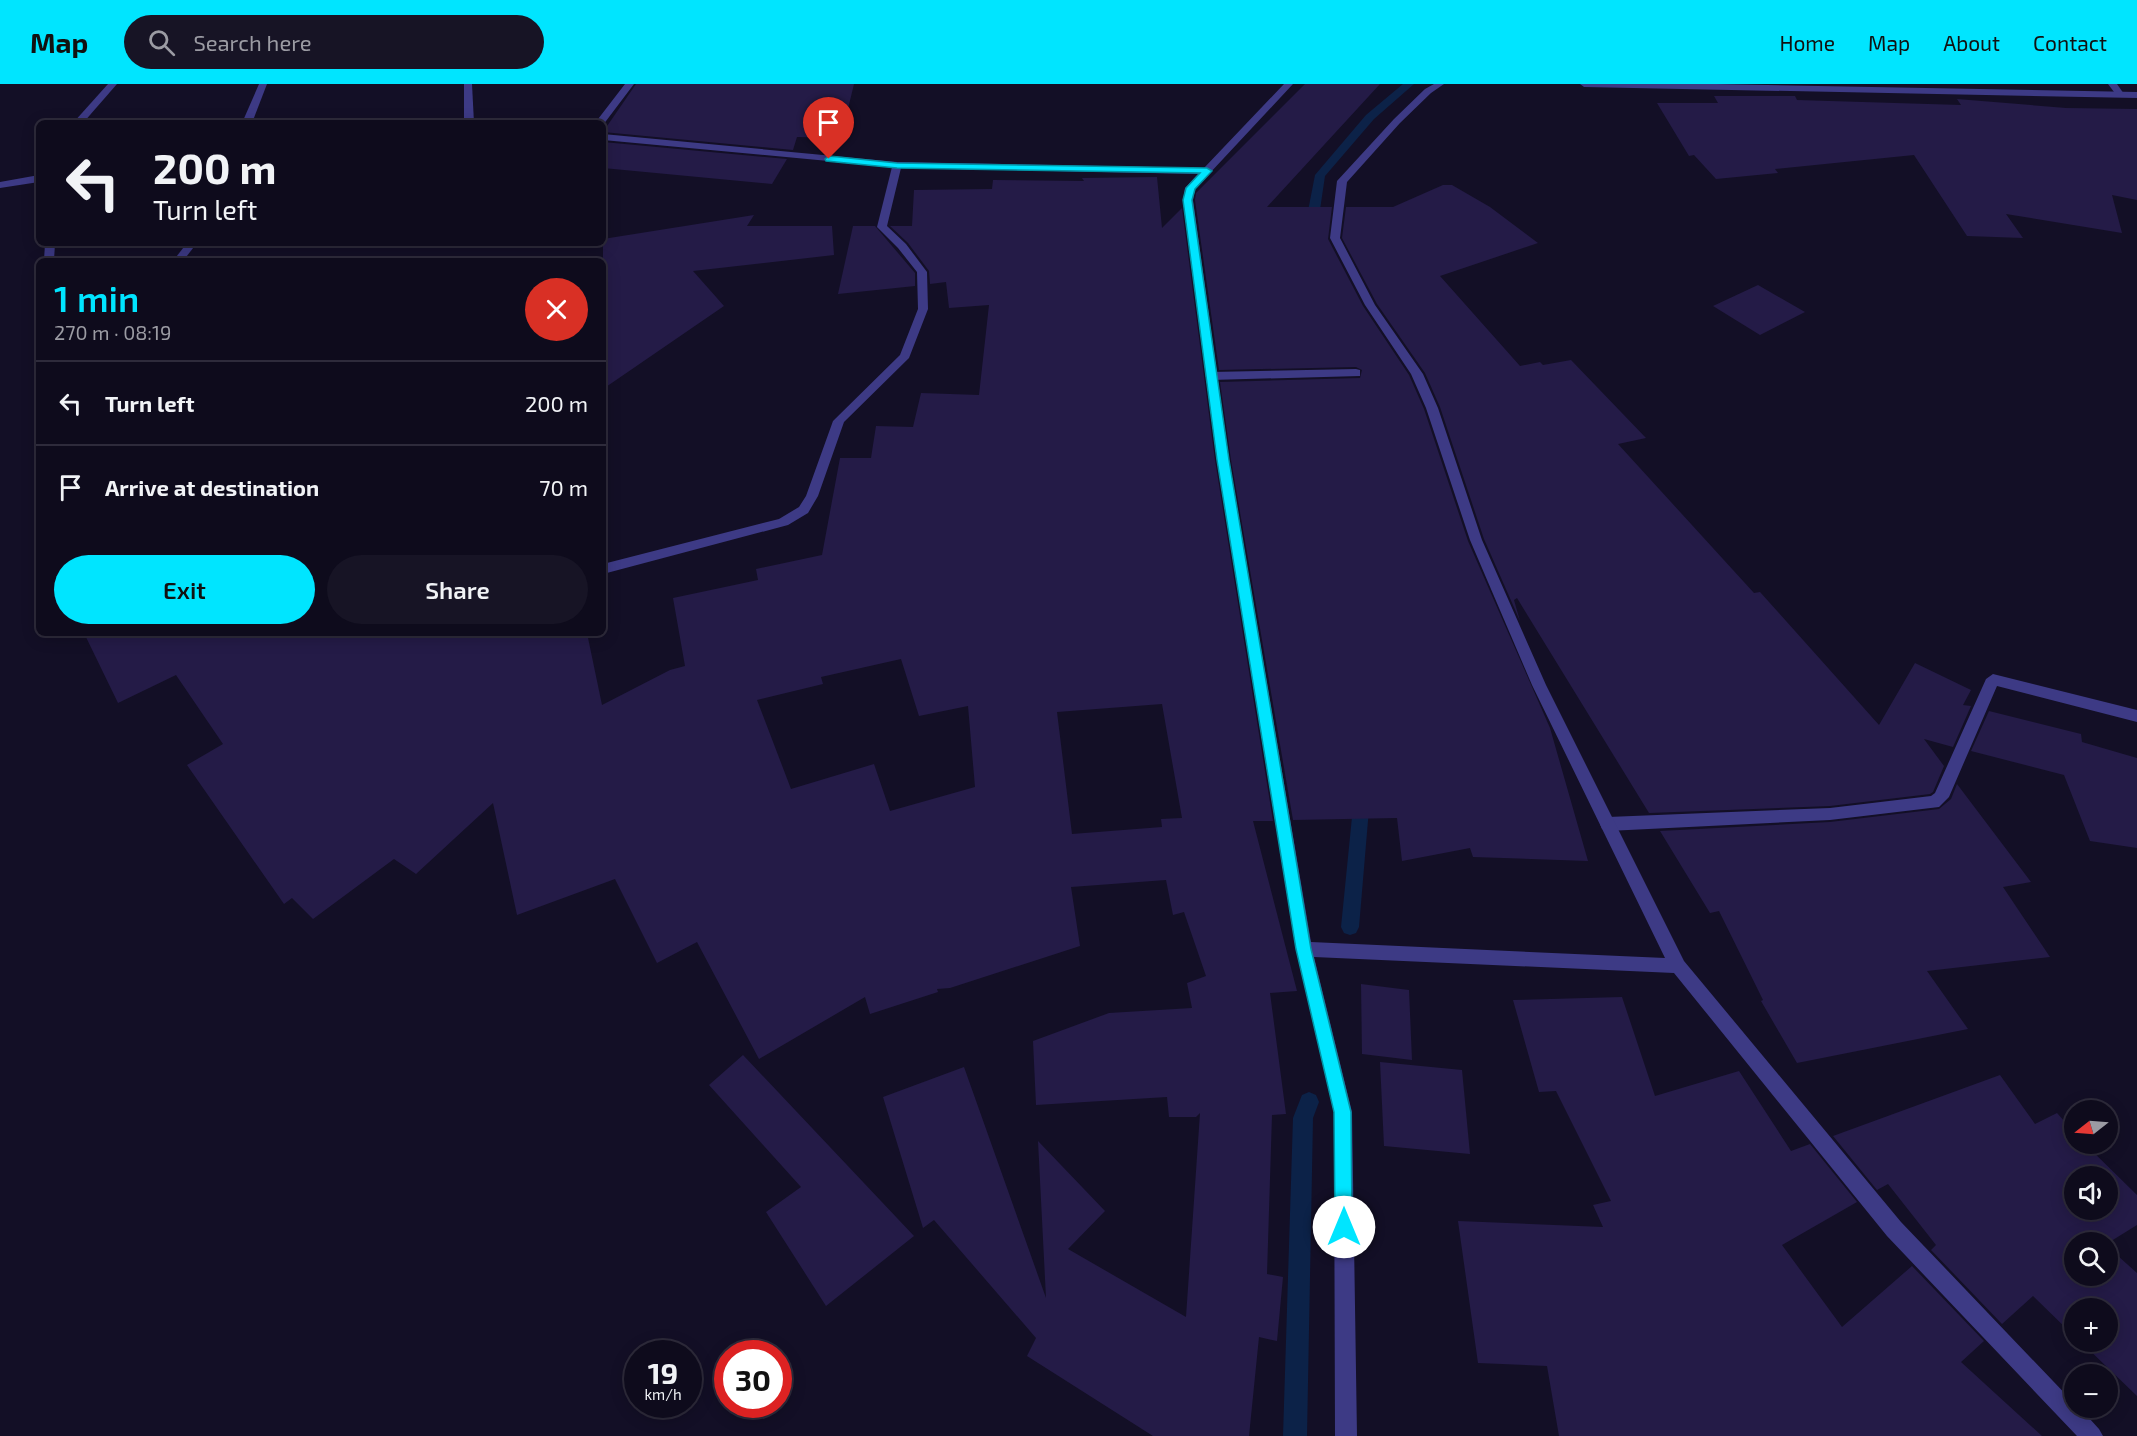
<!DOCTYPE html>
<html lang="en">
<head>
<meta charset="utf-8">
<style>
	body { margin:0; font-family:"Exo 2",sans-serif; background:#171425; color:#f1f3f6; height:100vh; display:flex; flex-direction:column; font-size:22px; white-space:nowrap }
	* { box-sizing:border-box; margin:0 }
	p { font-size:20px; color:#9b9ba3 }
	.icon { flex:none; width:33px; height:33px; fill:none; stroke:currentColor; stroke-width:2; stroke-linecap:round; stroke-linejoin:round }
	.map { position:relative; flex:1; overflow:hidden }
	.panel { position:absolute; left:36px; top:174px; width:570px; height:378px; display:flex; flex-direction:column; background:#0e0b1c; border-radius:9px; box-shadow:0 3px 15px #0003,0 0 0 2px #2e2b3b }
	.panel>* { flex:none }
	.hud { position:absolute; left:36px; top:36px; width:570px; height:126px; border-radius:9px; box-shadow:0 3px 15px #0003,0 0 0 2px #2e2b3b; background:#0e0b1c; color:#f1f3f6; overflow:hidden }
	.needle { width:39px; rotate:253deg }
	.fabs { position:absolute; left:2064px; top:1016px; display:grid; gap:12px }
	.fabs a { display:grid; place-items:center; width:54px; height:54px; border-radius:50%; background:#0e0b1c; box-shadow:0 3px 15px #0003,0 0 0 2px #2e2b3b; font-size:30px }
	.speed { position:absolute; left:624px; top:1256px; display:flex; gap:12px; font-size:30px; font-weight:700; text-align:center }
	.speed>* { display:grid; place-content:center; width:78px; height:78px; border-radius:50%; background:#0e0b1c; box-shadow:0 3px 15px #0003,0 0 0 2px #2e2b3b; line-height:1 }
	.speed small { font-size:15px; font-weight:400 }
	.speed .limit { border:9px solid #d22; background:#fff; color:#111 }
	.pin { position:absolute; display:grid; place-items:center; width:51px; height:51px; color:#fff; margin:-62px -26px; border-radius:50% 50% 50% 0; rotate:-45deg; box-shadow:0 0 6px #0007 }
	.pin .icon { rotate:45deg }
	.me { position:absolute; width:66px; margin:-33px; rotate:0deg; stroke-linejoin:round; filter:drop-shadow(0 0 4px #0008) }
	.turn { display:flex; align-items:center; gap:21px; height:126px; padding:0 18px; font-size:27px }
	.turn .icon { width:78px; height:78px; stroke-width:2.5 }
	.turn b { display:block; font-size:42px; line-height:51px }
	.round { display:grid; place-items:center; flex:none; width:63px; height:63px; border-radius:32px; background:#171425 }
	.overview { display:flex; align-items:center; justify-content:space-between; height:102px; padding:0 18px }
	h1 { font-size:36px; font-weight:600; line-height:45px; color:#00e5ff }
	.action { display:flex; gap:12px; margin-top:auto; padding:12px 18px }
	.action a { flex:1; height:69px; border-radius:36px; background:#00e5ff; color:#111; font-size:24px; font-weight:600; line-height:69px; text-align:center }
	.action a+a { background:#171425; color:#f1f3f6 }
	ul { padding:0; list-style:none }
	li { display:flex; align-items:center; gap:18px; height:84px; padding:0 18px; border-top:2px solid #2e2b3b }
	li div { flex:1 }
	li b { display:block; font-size:22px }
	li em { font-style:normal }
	header { display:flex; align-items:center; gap:36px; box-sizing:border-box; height:84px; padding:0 30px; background:#00e5ff; color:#111 }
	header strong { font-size:28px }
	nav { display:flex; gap:33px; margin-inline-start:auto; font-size:21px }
	.search { width:420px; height:54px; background:#171425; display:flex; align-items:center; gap:15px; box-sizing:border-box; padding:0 21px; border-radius:33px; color:#9b9ba3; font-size:22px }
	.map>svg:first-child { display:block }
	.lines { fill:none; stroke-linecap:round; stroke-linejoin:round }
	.stream { fill:#0c2248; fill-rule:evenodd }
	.building { fill:#241b47; fill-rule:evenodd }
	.service { fill:#3d3a85; fill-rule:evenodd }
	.minor { fill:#3d3a85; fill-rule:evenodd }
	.tertiary { fill:#3d3a85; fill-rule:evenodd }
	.route { fill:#00e5ff; stroke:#0095a6; stroke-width:1.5 }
</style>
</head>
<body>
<header>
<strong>Map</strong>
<div class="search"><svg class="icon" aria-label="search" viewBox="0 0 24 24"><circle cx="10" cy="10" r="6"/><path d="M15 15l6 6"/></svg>Search here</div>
<nav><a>Home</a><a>Map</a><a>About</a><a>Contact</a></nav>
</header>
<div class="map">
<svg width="2137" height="1352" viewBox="0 0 2137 1352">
	<rect width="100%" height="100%" fill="#130f26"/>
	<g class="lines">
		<g class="stream">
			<polygon points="1403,0 1414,0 1374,35 1325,92 1317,146 1309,146 1308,127 1315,91 1366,31"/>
			<polygon points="1362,706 1368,708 1370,713 1359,843 1356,849 1350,851 1344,849 1341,843 1354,713 1356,708"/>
			<polygon points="1309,1008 1316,1011 1319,1018 1313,1034 1307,1352 1283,1352 1293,1034 1302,1011"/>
		</g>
	</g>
	<g class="building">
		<polygon points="636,0 854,0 841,54 797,53 793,66 603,48"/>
		<polygon points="1305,0 1380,0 1267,123 1332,123 1328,155 1363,222 1409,291 1424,325 1468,457 1550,644 1588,777 1473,773 1470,764 1402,777 1397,734 1293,736 1231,376 1220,298 1360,294 1362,286 1356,283 1219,286 1195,116 1196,109"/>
		<polygon points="1714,12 1795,12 1797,16 1961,21 1957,15 2066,24 2137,25 2137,116 2112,111 2122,149 2006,130 2023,154 1967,152 1914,71 1775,85 1778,89 1716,95 1694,71 1689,72 1657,19 1718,19"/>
		<polygon points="603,58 787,75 772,100 603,84"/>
		<path d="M 1157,93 L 1162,144 L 1182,124 L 1215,376 L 1273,737 L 1253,737 L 1297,907 L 1270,909 L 1286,1030 L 1272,1031 L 1267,1190 L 1283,1193 L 1277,1257 L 1259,1253 L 1249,1352 L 1153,1352 L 1027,1272 L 1036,1254 L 934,1136 L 923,1144 L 883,1013 L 964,983 L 1046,1214 L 1038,1057 L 1105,1127 L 1068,1165 L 1186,1233 L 1200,1029 L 1196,1033 L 1169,1033 L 1167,1013 L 1036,1021 L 1033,957 L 1109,929 L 1192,924 L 1187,899 L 1206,892 L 1184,828 L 1173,831 L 1166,796 L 1071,803 L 1080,862 L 950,904 L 937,905 L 938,908 L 870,930 L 865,913 L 759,975 L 697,858 L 657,879 L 615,795 L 517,831 L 493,719 L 416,790 L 394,775 L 313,835 L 292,814 L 284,820 L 187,681 L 223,660 L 176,591 L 118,619 L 84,549 L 587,549 L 602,621 L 670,586 L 685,582 L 673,514 L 758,496 L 756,485 L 822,471 L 840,374 L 871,374 L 876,342 L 913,343 L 921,309 L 979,311 L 989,221 L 949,224 L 946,198 L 930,200 L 929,187 L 908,159 L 890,142 L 912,142 L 914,106 L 992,105 L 993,96 L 1084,97 L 1082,94 ZM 901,575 L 919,632 L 968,622 L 975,703 L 890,727 L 874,680 L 791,705 L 757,616 L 823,600 L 821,593 ZM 1162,620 L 1182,734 L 1161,735 L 1162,743 L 1072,750 L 1057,628 Z"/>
		<polygon points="1443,101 1452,101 1490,123 1538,159 1440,192 1520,282 1540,278 1543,281 1571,276 1646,354 1618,360 1754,509 1760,508 1879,641 1915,579 1971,606 1963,621 1971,622 1953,663 1924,655 1944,682 1933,708 1930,710 1830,722 1649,729 1517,514 1514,516 1520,537 1484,455 1440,323 1425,289 1377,220 1342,154 1346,123 1393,123"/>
		<polygon points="754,131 747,142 832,142 834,171 693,187 724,222 603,305 603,155"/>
		<polygon points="853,142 875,142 915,189 915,202 838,210"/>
		<polygon points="1758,201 1805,228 1760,251 1713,222"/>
		<polygon points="1989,627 2081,650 2082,658 2137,674 2137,764 2090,757 2064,691 1971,667"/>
		<polygon points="1957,700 2031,798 2003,803 2050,873 1927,887 1968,945 1797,979 1761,917 1763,916 1719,827 1710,829 1660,747 1830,738 1939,725 1951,715"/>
		<polygon points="1361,900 1409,906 1412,976 1362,970"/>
		<polygon points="1622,913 1655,1012 1739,987 1791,1067 1810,1060 1857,1118 1782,1161 1842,1243 1912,1182 1984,1257 1961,1278 2042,1352 1559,1352 1547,1282 1478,1279 1458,1137 1603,1143 1593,1121 1611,1117 1556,1007 1539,1008 1513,916"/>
		<polygon points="743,971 914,1152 826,1222 766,1128 801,1103 709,1001"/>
		<polygon points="1380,978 1462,986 1470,1070 1384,1062"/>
		<path d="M 2000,991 L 2035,1040 L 2057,1029 L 2074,1048 L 2074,1059 L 2084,1059 L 2137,1111 L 2137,1141 L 2108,1159 L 2074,1158 L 2074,1191 L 2108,1191 L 2108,1163 L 2137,1189 L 2137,1312 L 2080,1257 L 2108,1257 L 2108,1224 L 2074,1224 L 2074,1252 L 2033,1212 L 2002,1240 L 1931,1166 L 1936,1161 L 1888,1100 L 1877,1106 L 1833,1052 ZM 2074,1092 L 2108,1092 L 2108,1125 L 2074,1125 Z"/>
	</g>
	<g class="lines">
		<g class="service">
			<polygon points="464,0 472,0 474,39 464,39"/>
			<polygon points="2108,0 2117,0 2124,10 2117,12"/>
			<polygon points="45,159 55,159 54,177 44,177"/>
			<polygon points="1356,285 1360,286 1360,292 1211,296 1205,292 1211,288"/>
			<polygon points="1993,590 2137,626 2137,638 1997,602 1949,713 1939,723 1830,736 1608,747 1602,745 1600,740 1602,735 1608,733 1830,724 1931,712 1935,709 1986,595"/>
		</g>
		<g class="minor">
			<polygon points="108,0 117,0 83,39 73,39"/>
			<polygon points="259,0 267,0 252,39 242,39"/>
			<polygon points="625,0 634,0 603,41 603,39 595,39"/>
			<polygon points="1284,0 1293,0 1195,105 1193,116 1229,376 1311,858 1665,874 1532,601 1470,456 1426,324 1411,290 1365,221 1330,154 1337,97 1394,35 1425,5 1434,0 1444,0 1431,9 1400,39 1347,98 1340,154 1375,221 1423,290 1438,324 1482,456 1546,601 1684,877 1901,1138 2074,1319 2074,1323 2079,1323 2099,1345 2103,1352 2077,1352 1887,1152 1674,889 1314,873 1352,1028 1357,1352 1335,1352 1334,1028 1296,865 1217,376 1183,116 1185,104 1198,90 901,84 887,142 906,160 927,188 928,225 909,274 844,338 818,412 808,429 788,441 603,490 603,480 779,435 799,423 806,412 833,337 900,271 918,225 917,188 898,164 877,143 892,83 603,56 603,50 897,78 1204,84"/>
			<polygon points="39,91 39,98 0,104 0,98"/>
			<polygon points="187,159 197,159 183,177 173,177"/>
		</g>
		<polygon class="tertiary" points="1580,0 1717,0 2137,8 2137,14 1584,3"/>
	</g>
	<polygon class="route" points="829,72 897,79 1207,84 1212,87 1195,105 1192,116 1229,376 1311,865 1351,1028 1352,1143 1350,1150 1344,1152 1337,1150 1335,1143 1334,1028 1296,865 1217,376 1183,116 1186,104 1200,89 897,84 826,77 825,75"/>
</svg>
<div class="fabs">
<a><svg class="needle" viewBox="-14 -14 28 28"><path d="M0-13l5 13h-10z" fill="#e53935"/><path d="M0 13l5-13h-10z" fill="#9b9ba3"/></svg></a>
<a><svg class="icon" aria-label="sound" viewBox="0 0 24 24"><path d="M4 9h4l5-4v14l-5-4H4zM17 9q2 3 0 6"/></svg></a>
<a><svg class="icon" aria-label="search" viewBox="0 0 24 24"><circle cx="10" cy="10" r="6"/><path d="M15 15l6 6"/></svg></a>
<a>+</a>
<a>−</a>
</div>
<div class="speed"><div>19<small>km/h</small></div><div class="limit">30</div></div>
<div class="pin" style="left:829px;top:75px;background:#d93025"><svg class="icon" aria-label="arrive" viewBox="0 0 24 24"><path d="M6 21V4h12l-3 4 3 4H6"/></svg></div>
<svg class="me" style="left:1344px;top:1143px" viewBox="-20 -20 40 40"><circle r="19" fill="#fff"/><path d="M0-13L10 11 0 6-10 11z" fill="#00e5ff"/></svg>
<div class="hud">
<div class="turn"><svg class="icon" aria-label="left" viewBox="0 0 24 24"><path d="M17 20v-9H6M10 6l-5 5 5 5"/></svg><div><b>200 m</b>Turn left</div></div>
</div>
<section class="panel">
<div class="overview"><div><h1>1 min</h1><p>270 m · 08:19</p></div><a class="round" style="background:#d93025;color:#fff"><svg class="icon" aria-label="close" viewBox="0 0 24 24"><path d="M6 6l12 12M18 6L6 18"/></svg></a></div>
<ul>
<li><svg class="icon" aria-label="left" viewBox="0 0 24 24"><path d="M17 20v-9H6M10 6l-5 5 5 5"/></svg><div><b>Turn left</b></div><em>200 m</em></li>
<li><svg class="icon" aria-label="arrive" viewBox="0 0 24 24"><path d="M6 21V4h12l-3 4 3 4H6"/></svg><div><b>Arrive at destination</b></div><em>70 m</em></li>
</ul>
<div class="action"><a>Exit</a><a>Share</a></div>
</section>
</div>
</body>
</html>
